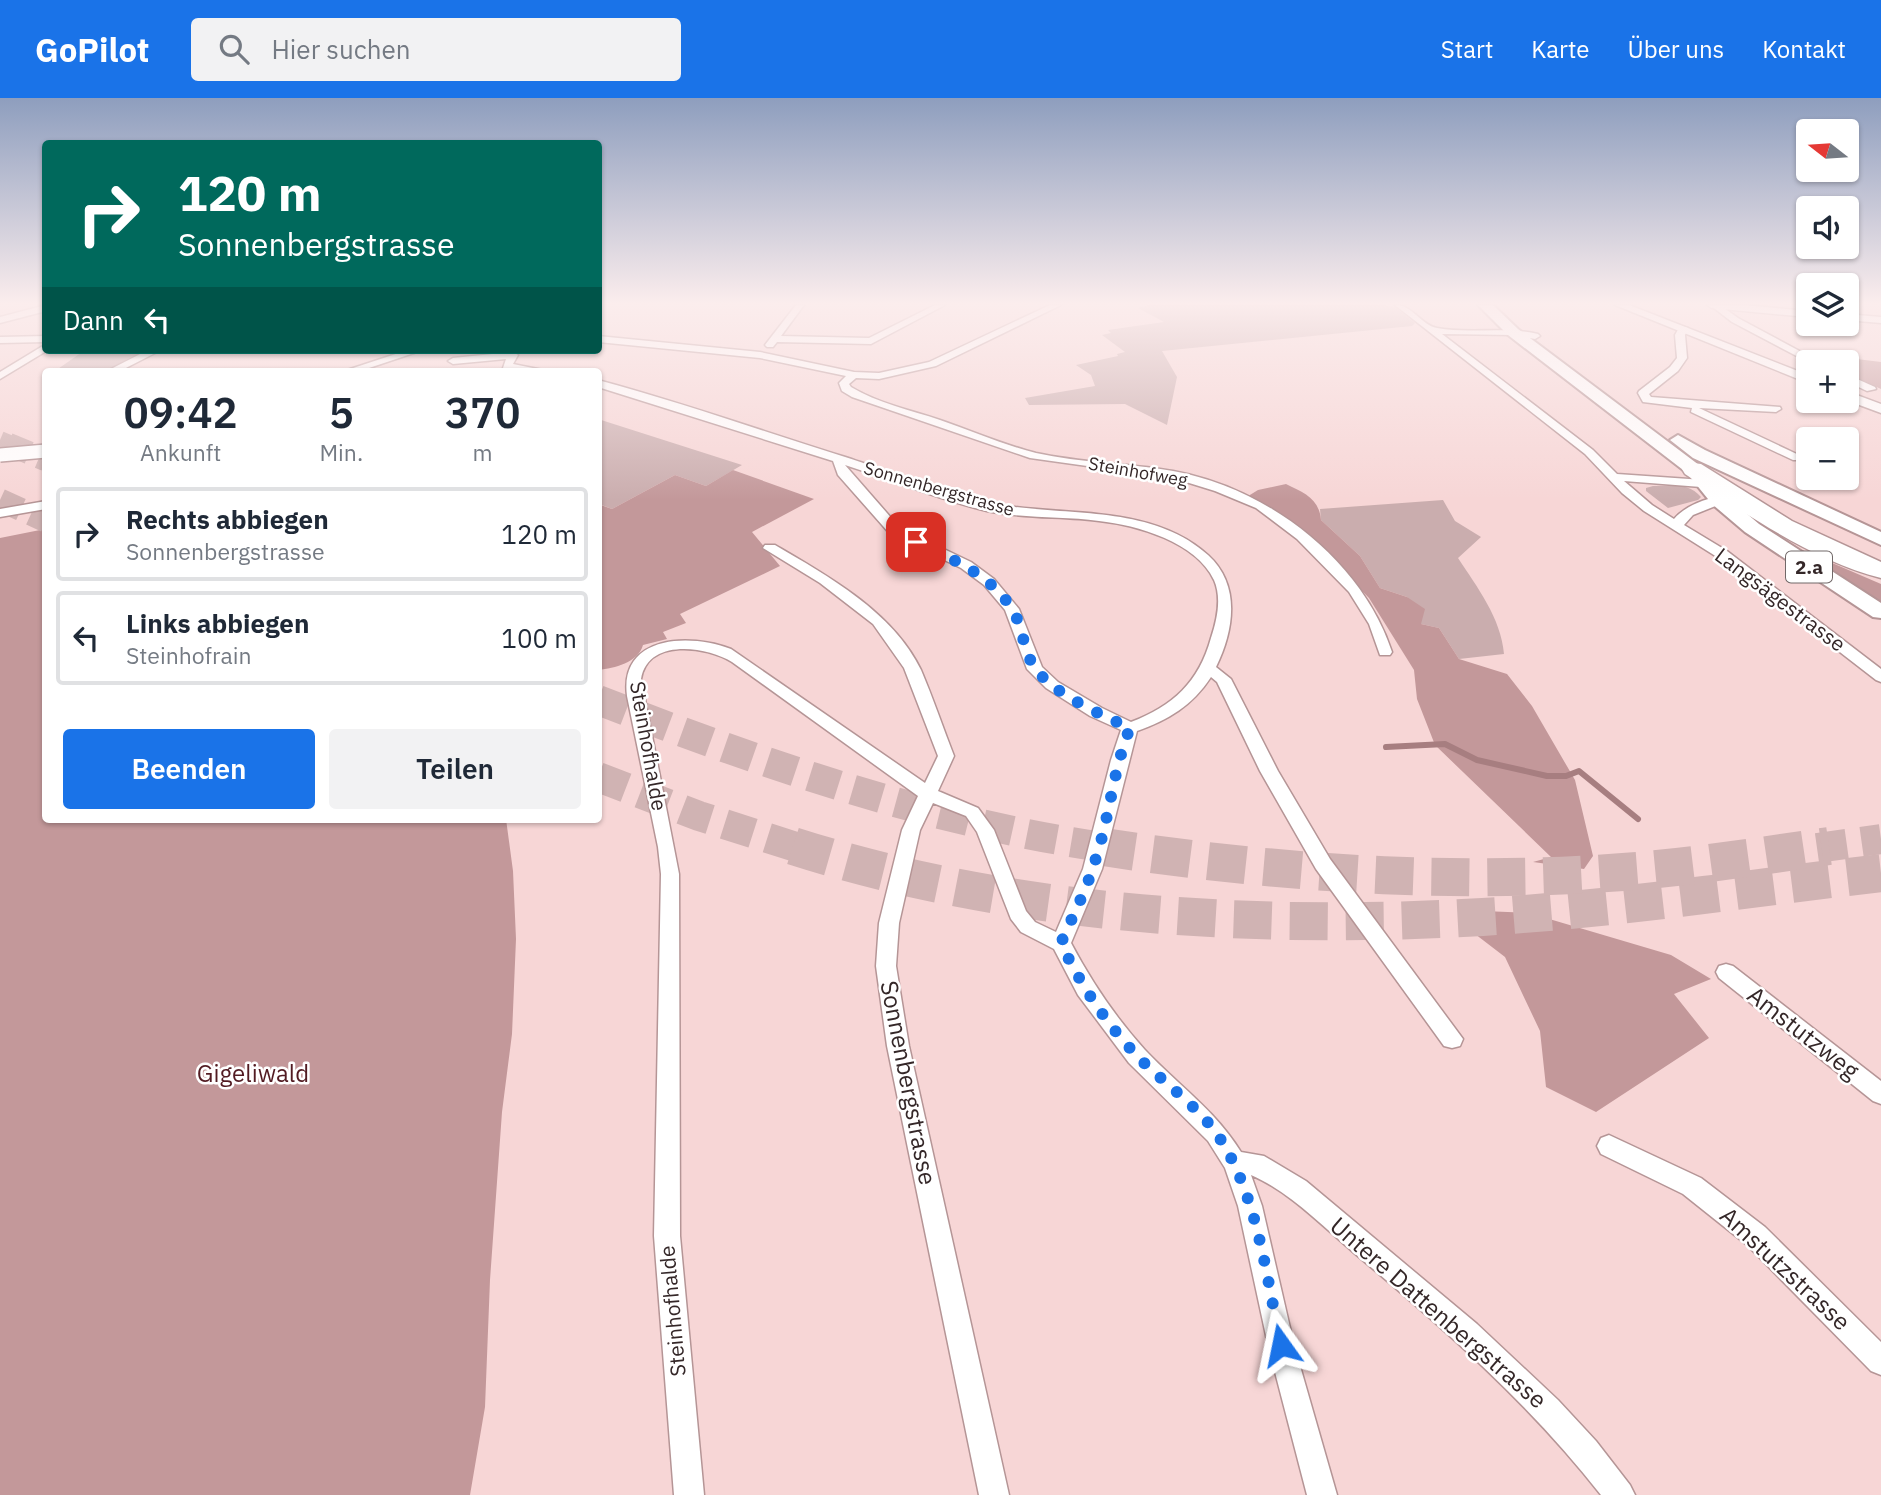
<!DOCTYPE html>
<html lang="de">
<head>
<meta charset="utf-8">
<style>
	body { margin:0; font-family:"IBM Plex Sans",sans-serif; background:#f2f2f3; color:#1f2937; height:100vh; display:flex; flex-direction:column; font-size:26px; white-space:nowrap }
	* { box-sizing:border-box; margin:0 }
	p { font-size:23px; color:#747a83 }
	.icon { flex:none; width:38px; height:38px; fill:none; stroke:currentColor; stroke-width:2; stroke-linecap:round; stroke-linejoin:round }
	.map { position:relative; flex:1; overflow:hidden }
	.sheet { position:absolute; left:42px; top:270px; width:560px; height:455px; display:flex; flex-direction:column; background:#fff; border-radius:7px; box-shadow:0 2px 5px #0004 }
	.sheet>* { flex:none }
	.top-card { position:absolute; left:42px; top:42px; width:560px; height:214px; border-radius:7px; box-shadow:0 2px 5px #0004; background:#00695c; color:#fff; overflow:hidden }
	.needle { width:46px; rotate:287deg }
	.buttons { position:absolute; left:1796px; top:21px; display:grid; gap:14px }
	.buttons a { display:grid; place-items:center; width:63px; height:63px; border-radius:7px; background:#fff; box-shadow:0 2px 5px #0004; font-size:35px }
	.pin { position:absolute; display:grid; place-items:center; width:60px; height:60px; color:#fff; margin:-30px; border-radius:14px; box-shadow:0 4px 10px #0006 }
	.me { position:absolute; width:77px; margin:-38px; rotate:348deg; stroke-linejoin:round; filter:drop-shadow(0 0 5px #0008) }
	.turn { display:flex; align-items:center; gap:24px; height:147px; padding:0 21px; font-size:32px }
	.turn .icon { width:91px; height:91px; stroke-width:2.5 }
	.turn b { display:block; font-size:49px; line-height:60px }
	.then { display:flex; align-items:center; height:66px; padding:0 21px; background:#0003; gap:14px; font-size:26px }
	.eta { display:flex; justify-content:space-evenly; align-items:center; height:119px; text-align:center }
	.eta b { font-size:42px; font-weight:600; line-height:49px }
	.cta { display:flex; gap:14px; margin-top:auto; padding:14px 21px }
	.cta a { flex:1; height:80px; border-radius:7px; background:#1a73e8; color:#fff; font-size:28px; font-weight:600; line-height:80px; text-align:center }
	.cta a+a { background:#f2f2f3; color:#1f2937 }
	ul { padding:0; list-style:none }
	li { display:flex; align-items:center; gap:21px; height:94px; margin:0 14px 10px; padding:0 7px; border:4px solid #e0e1e3; border-radius:7px }
	li div { flex:1 }
	li b { display:block; font-size:26px }
	li em { font-style:normal }
	header { display:flex; align-items:center; gap:42px; box-sizing:border-box; height:98px; padding:0 35px; background:#1a73e8; color:#fff }
	header strong { font-size:33px }
	nav { display:flex; gap:38px; margin-inline-start:auto; font-size:24px }
	.search { width:490px; height:63px; background:#f2f2f3; display:flex; align-items:center; gap:18px; box-sizing:border-box; padding:0 24px; border-radius:7px; color:#747a83; font-size:26px }
	.map>svg:first-child { display:block }
	.green { fill:#caadae }
	.forest { fill:#c3989a }
	.lines { fill:none; stroke-linecap:round; stroke-linejoin:round }
	.stream { stroke:#a77e80; stroke-width:6 }
	.motorway-tunnel-far3 { stroke:#d0b3b3; stroke-width:18; stroke-dasharray:18 9; stroke-linecap:butt }
	.motorway-tunnel-far2 { stroke:#d0b3b3; stroke-width:23; stroke-dasharray:23 11; stroke-linecap:butt }
	.motorway-tunnel-far1 { stroke:#d0b3b3; stroke-width:30; stroke-dasharray:30 15; stroke-linecap:butt }
	.motorway-tunnel { stroke:#d0b3b3; stroke-width:38; stroke-dasharray:38 18; stroke-linecap:butt }
	.minor-casing { stroke:#b59596; stroke-width:3 }
	.tertiary-casing { stroke:#b59596; stroke-width:3 }
	.primary-casing { stroke:#b59596; stroke-width:4 }
	.motorway-casing { stroke:#b59596; stroke-width:3 }
	.minor { fill:#fff; fill-rule:evenodd }
	.tertiary { fill:#fff; fill-rule:evenodd }
	.primary { fill:#fff; fill-rule:evenodd }
	.motorway { fill:#fff; fill-rule:evenodd }
	.minor-bridge-casing { stroke:#b59596; stroke-width:16; stroke-linecap:butt }
	.minor-bridge { stroke:#fff; stroke-width:13 }
	.route { stroke:#1a73e8; stroke-width:12; stroke-dasharray:0 21.6 }
	.labels { text-anchor:middle; stroke-width:5; stroke-linejoin:round; paint-order:stroke }
	.far-street-label { font-size:18px; fill:#342728; stroke:#fff }
	.shield { fill:#fff; stroke:#716868; stroke-width:2 }
	.shield-label { font-size:19px; font-weight:bold; fill:#342728 }
	.street-label { font-size:21px; fill:#342728; stroke:#fff }
	.near-street-label { font-size:24px; fill:#342728; stroke:#fff }
	.near-park-label { font-size:24px; fill:#521b22; stroke:#fff }
</style>
</head>
<body>
<header>
<strong>GoPilot</strong>
<div class="search"><svg class="icon" aria-label="search" viewBox="0 0 24 24"><circle cx="10" cy="10" r="6"/><path d="M15 15l6 6"/></svg>Hier suchen</div>
<nav><a>Start</a><a>Karte</a><a>Über uns</a><a>Kontakt</a></nav>
</header>
<div class="map">
<svg width="1881" height="1397" viewBox="0 0 1881 1397">
	<rect width="100%" height="100%" fill="#f7d6d6"/>
	<g class="green">
		<polygon points="1149,207 1383,207 1395,209 1415,225 1412,228 1162,253 1177,279 1167,327 1125,306 1029,307 1025,300 1095,288 1091,277 1076,267 1118,258 1117,256 1125,254 1102,237 1111,235 1108,232 1164,224 1138,210"/>
		<polygon points="85,252 149,252 131,259 107,273 55,273"/>
		<polygon points="598,321 742,367 706,388 675,377 612,411 599,406"/>
		<path d="M 1653,388 C 1671,388 1688,384 1701,399 L 1698,402 L 1668,410 L 1646,393 L 1646,390 Z"/>
		<path d="M 1443,402 L 1455,423 L 1481,439 L 1458,460 C 1477,489 1501,520 1504,556 L 1459,561 L 1439,530 L 1421,526 L 1407,499 L 1380,490 L 1360,458 L 1321,422 L 1320,411 Z"/>
	</g>
	<g class="forest">
		<polygon points="1824,257 1881,264 1881,291 1846,275 1846,264 1816,263 1816,259"/>
		<path d="M 733,372 L 814,401 L 752,434 L 780,468 L 680,516 L 686,525 L 663,534 L 667,541 L 643,547 C 638,565 614,570 599,572 L 598,406 L 612,411 L 675,377 L 706,388 Z"/>
		<path d="M 1286,386 C 1304,395 1319,400 1321,422 L 1360,458 L 1380,490 L 1407,499 L 1425,511 L 1421,526 L 1439,530 L 1459,561 L 1507,576 L 1532,608 L 1575,682 L 1593,758 L 1584,771 L 1533,764 L 1551,759 L 1435,647 L 1417,601 L 1414,572 L 1369,500 L 1299,429 L 1245,400 L 1258,392 Z"/>
		<polygon points="45,431 46,721 506,721 513,773 516,841 512,936 502,1014 490,1182 485,1309 470,1397 0,1397 0,440"/>
		<polygon points="1795,449 1881,486 1881,506 1875,503"/>
		<polygon points="1483,813 1529,815 1671,857 1711,881 1674,896 1709,940 1596,1014 1546,989 1540,933 1505,859 1462,826"/>
	</g>
	<g class="lines">
		<polyline class="stream" points="1386,649 1445,646 1477,662 1547,678 1566,678 1579,673 1638,721"/>
		<polyline class="motorway-tunnel-far3" points="0,342 12,347"/>
		<g class="motorway-tunnel-far2">
			<polyline points="8,346 46,362"/>
			<polyline points="0,402 46,423"/>
		</g>
		<g class="motorway-tunnel-far1">
			<path d="M 598,602 C 763,666 933,725 1109,750"/>
			<polyline points="598,679 699,718 799,750"/>
			<polyline points="1817,750 1881,741"/>
		</g>
		<g class="motorway-tunnel">
			<path d="M 793,748 C 999,814 1228,830 1442,821 C 1589,815 1735,792 1881,775"/>
			<path d="M 1097,748 C 1271,775 1447,787 1623,774 C 1692,769 1760,758 1829,748"/>
		</g>
		<g class="minor-casing">
			<g id="minor">
				<polygon points="46,207 46,213 0,225 0,219"/>
				<polygon points="796,207 804,207 781,238 869,240 935,207 945,207 871,246 777,244 773,249 767,249 765,247"/>
				<path d="M 1050,207 L 1061,207 L 936,268 L 879,281 L 856,280 L 849,286 L 851,289 C 877,305 911,312 940,322 C 972,333 1004,347 1036,355 C 1081,365 1128,365 1173,373 C 1268,390 1362,462 1392,554 L 1390,557 L 1380,557 L 1369,526 L 1349,494 L 1297,441 L 1256,410 L 1215,393 L 1173,380 L 1030,360 L 852,299 L 842,293 L 839,285 L 846,278 L 760,260 L 598,244 L 598,238 L 760,254 L 854,274 L 879,275 L 929,264 Z"/>
				<path d="M 1395,207 C 1413,207 1421,227 1437,230 C 1469,236 1503,228 1538,236 L 1540,238 L 1535,241 L 1513,237 L 1442,236 L 1593,352 L 1617,376 L 1718,383 L 1718,389 L 1714,390 L 1624,383 L 1652,407 L 1674,421 C 1684,409 1708,398 1723,399 L 1723,405 L 1693,417 L 1684,427 L 1727,453 L 1881,571 L 1881,584 L 1876,582 L 1717,459 L 1644,413 L 1622,395 L 1585,356 Z"/>
				<polygon points="1710,207 1720,207 1738,220 1820,264 1808,264 1732,224"/>
				<polygon points="1680,228 1688,230 1685,237 1687,260 1678,273 1649,296 1651,299 1780,309 1781,311 1776,314 1699,310 1801,358 1801,362 1793,362 1691,314 1692,310 1643,304 1638,295 1639,293 1670,269 1677,260 1675,237"/>
				<polygon points="46,238 46,244 0,245 0,239"/>
				<polygon points="46,246 46,252 48,252 0,281 0,274"/>
				<polygon points="148,252 161,252 120,273 107,273"/>
				<polygon points="408,252 423,252 360,273 344,273"/>
				<polygon points="513,254 518,257 513,266 548,273 503,270 506,261 453,266 448,263 453,260"/>
				<polygon points="1846,276 1875,289 1876,291 1867,293 1846,283"/>
				<path d="M 598,282 C 680,304 762,333 842,358 C 896,375 958,403 1015,409 C 1079,417 1156,410 1208,457 C 1241,487 1234,532 1216,569 L 1231,581 L 1278,673 L 1330,761 L 1463,941 L 1460,948 L 1452,950 L 1444,948 L 1316,771 L 1260,673 L 1217,584 L 1211,579 C 1192,608 1168,622 1137,633 L 1102,771 L 1071,845 C 1091,883 1116,920 1145,952 C 1179,988 1214,1011 1241,1054 L 1264,1058 L 1306,1083 L 1477,1226 L 1558,1302 L 1596,1343 L 1630,1387 L 1635,1397 L 1601,1397 C 1529,1305 1442,1229 1353,1154 C 1321,1127 1290,1094 1251,1077 L 1262,1108 L 1294,1247 L 1337,1397 L 1307,1397 L 1268,1247 L 1238,1108 L 1225,1070 L 1208,1043 L 1129,965 L 1078,897 L 1054,851 L 1021,834 L 1011,821 L 977,734 L 966,718 L 933,705 L 920,732 L 899,825 L 896,868 L 909,948 L 1009,1397 L 979,1397 L 887,948 L 876,868 L 879,825 L 902,732 L 918,698 L 732,564 C 706,548 648,540 641,581 L 679,776 L 680,1138 L 704,1397 L 674,1397 L 654,1138 L 661,776 L 658,749 L 627,598 C 619,537 690,535 731,551 L 925,685 L 938,658 L 904,570 L 873,526 L 820,485 L 763,450 L 765,447 L 775,447 C 828,478 893,514 921,572 C 933,600 943,630 954,658 L 938,693 L 978,710 L 994,732 L 1026,813 L 1035,824 L 1056,834 L 1083,771 L 1111,662 L 1121,632 L 1090,618 L 1046,590 L 1027,571 L 1005,512 L 984,487 L 961,470 L 890,436 L 838,377 L 833,363 L 598,289 ZM 845,367 C 892,382 939,402 987,413 C 1024,421 1062,418 1099,423 C 1137,427 1196,444 1214,482 C 1222,500 1217,522 1211,540 C 1199,584 1173,608 1131,624 L 1102,610 L 1058,584 L 1042,569 L 1019,511 L 994,481 L 971,464 L 900,430 Z"/>
				<polygon points="46,403 46,411 0,419 0,411"/>
				<polygon points="1726,866 1733,868 1881,983 1881,1006 1873,1003 1719,880 1716,874 1719,868"/>
				<polygon points="1609,1037 1701,1080 1765,1129 1881,1244 1881,1277 1871,1273 1747,1147 1683,1096 1601,1056 1597,1048 1601,1040"/>
			</g>
		</g>
		<g class="tertiary-casing">
			<g id="tertiary">
				<polygon points="1615,207 1629,207 1808,277 1808,285"/>
				<polygon points="1707,207 1744,207 1808,213 1808,219 1712,210"/>
				<polygon points="1846,216 1881,219 1881,225 1846,222"/>
				<polygon points="1846,293 1881,306 1881,315 1846,302"/>
			</g>
		</g>
		<g class="primary-casing">
			<g id="primary">
				<polygon points="1478,207 1493,207 1518,231 1699,367 1726,398 1759,426 1881,505 1881,520 1873,519 1745,434 1712,406 1687,375 1508,237"/>
				<polygon points="1678,337 1705,352 1881,434 1881,447 1693,360 1670,342"/>
			</g>
		</g>
		<g class="motorway-casing">
			<path id="motorway" d="M 1693,365 L 1701,366 L 1792,423 L 1881,464 L 1881,480 C 1813,463 1743,414 1685,376 L 1682,371 L 1685,366 Z"/>
		</g>
		<use href="#minor" class="minor"/>
		<use href="#tertiary" class="tertiary"/>
		<use href="#primary" class="primary"/>
		<use href="#motorway" class="motorway"/>
		<g class="minor-bridge-casing">
			<polyline id="minor-bridge" points="0,357 46,353"/>
		</g>
		<use href="#minor-bridge" class="minor-bridge"/>
	</g>
	<linearGradient id="sky" x2="0" y2="1"><stop stop-color="#8e9ebe"/><stop offset="0.51" stop-color="#fbeded"/><stop offset="1" stop-color="#fbeded" stop-opacity="0"/></linearGradient>
	<rect width="1881" height="402" fill="url(#sky)"/>
	<g class="lines">
		<path class="route" d="M 916,444 C 952,461 990,476 1012,511 C 1023,528 1023,553 1035,570 C 1053,596 1102,617 1130,630 C 1113,672 1110,717 1096,760 C 1088,789 1073,817 1061,845 C 1080,886 1107,927 1139,960 C 1163,984 1200,1010 1219,1039 C 1258,1099 1266,1178 1281,1247"/>
	</g>
	<g class="labels">
		<g class="far-street-label">
			<text transform="translate(1138 374) rotate(10)" y="6">Steinhofweg</text>
			<text transform="translate(939 391) rotate(16)" y="6">Sonnenbergstrasse</text>
		</g>
		<rect class="shield" x="1786" y="453.5" width="46" height="31" rx="5"/>
		<g class="shield-label">
			<text x="1809" y="476">2.a</text>
		</g>
		<g class="street-label">
			<text transform="translate(1780 502) rotate(37)" y="7">Langsägestrasse</text>
			<text transform="translate(648 648) rotate(80)" y="7">Steinhofhalde</text>
			<text transform="translate(673 1213) rotate(-95)" y="7">Steinhofhalde</text>
		</g>
		<g class="near-street-label">
			<text transform="translate(1803 935) rotate(38)" y="8">Amstutzweg</text>
			<text transform="translate(908 985) rotate(79)" y="8">Sonnenbergstrasse</text>
			<text transform="translate(1785 1171) rotate(43)" y="8">Amstutzstrasse</text>
			<text transform="translate(1438 1215) rotate(41)" y="8">Untere Dattenbergstrasse</text>
		</g>
		<g class="near-park-label">
			<text x="253" y="984">Gigeliwald</text>
		</g>
	</g>
</svg>
<div class="buttons">
<a><svg class="needle" viewBox="-14 -14 28 28"><path d="M0-13l5 13h-10z" fill="#e53935"/><path d="M0 13l5-13h-10z" fill="#747a83"/></svg></a>
<a><svg class="icon" aria-label="sound" viewBox="0 0 24 24"><path d="M4 9h4l5-4v14l-5-4H4zM17 9q2 3 0 6"/></svg></a>
<a><svg class="icon" aria-label="layers" viewBox="0 0 24 24"><path d="M12 4l9 5-9 5-9-5zM3 14l9 5 9-5"/></svg></a>
<a>+</a>
<a>−</a>
</div>
<div class="pin" style="left:916px;top:444px;background:#d93025"><svg class="icon" aria-label="arrive" viewBox="0 0 24 24"><path d="M6 21V4h12l-3 4 3 4H6"/></svg></div>
<svg class="me" style="left:1281px;top:1247px" viewBox="-20 -20 40 40"><path d="M0-17L14 15 0 8-14 15z" fill="#1a73e8" stroke="#fff" stroke-width="4"/></svg>
<div class="top-card">
<div class="turn"><svg class="icon" aria-label="right" viewBox="0 0 24 24"><path d="M7 20v-9h11M14 6l5 5-5 5"/></svg><div><b>120 m</b>Sonnenbergstrasse</div></div>
<div class="then">Dann<svg class="icon" aria-label="left" viewBox="0 0 24 24"><path d="M17 20v-9H6M10 6l-5 5 5 5"/></svg></div>
</div>
<section class="sheet">
<div class="eta">
<div><b>09:42</b><p>Ankunft</p></div>
<div><b>5</b><p>Min.</p></div>
<div><b>370</b><p>m</p></div>
</div>
<ul>
<li><svg class="icon" aria-label="right" viewBox="0 0 24 24"><path d="M7 20v-9h11M14 6l5 5-5 5"/></svg><div><b>Rechts abbiegen</b><p>Sonnenbergstrasse</p></div><em>120 m</em></li>
<li><svg class="icon" aria-label="left" viewBox="0 0 24 24"><path d="M17 20v-9H6M10 6l-5 5 5 5"/></svg><div><b>Links abbiegen</b><p>Steinhofrain</p></div><em>100 m</em></li>
</ul>
<div class="cta"><a>Beenden</a><a>Teilen</a></div>
</section>
</div>
</body>
</html>
